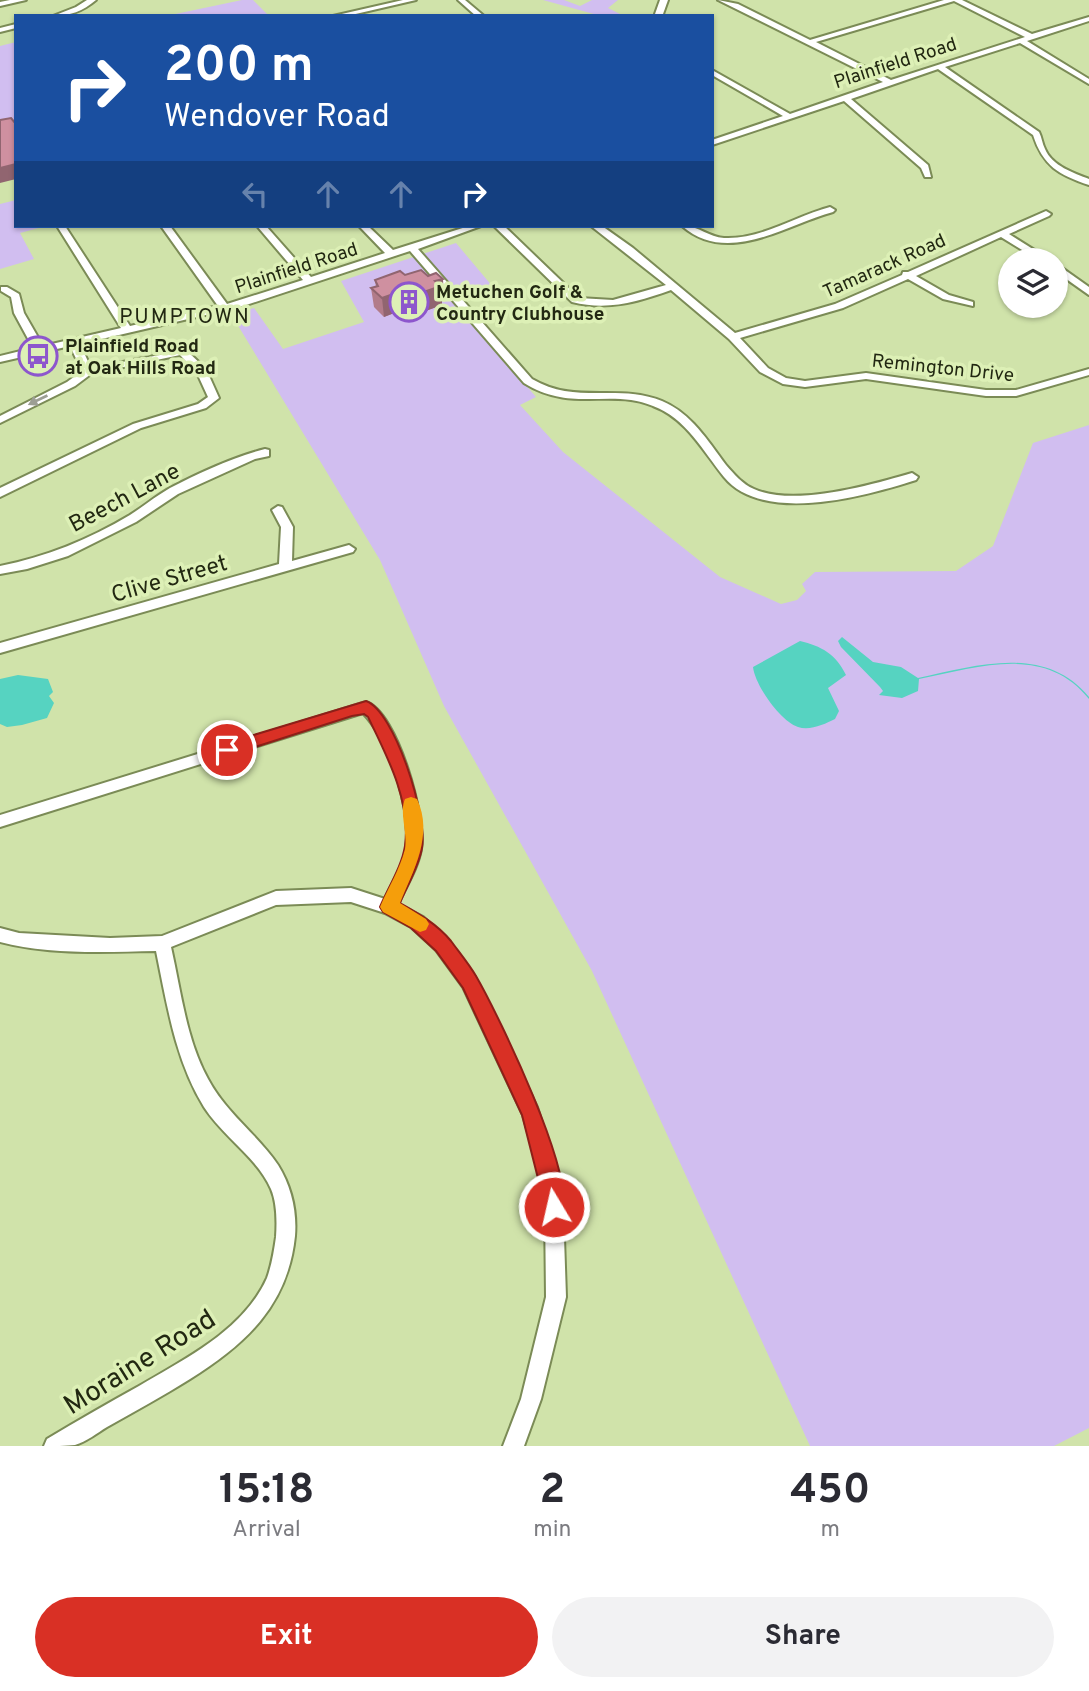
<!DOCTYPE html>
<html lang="en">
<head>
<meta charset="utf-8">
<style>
	body { margin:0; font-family:Overpass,sans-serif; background:#f2f2f3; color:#2b2b33; height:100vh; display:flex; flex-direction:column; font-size:26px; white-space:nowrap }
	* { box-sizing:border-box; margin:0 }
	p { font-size:23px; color:#7c7c81 }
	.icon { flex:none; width:38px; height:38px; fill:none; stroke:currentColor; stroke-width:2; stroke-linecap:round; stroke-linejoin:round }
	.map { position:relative; height:1446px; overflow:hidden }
	.details { display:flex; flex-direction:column; background:#fff; flex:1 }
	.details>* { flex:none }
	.guide { position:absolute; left:14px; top:14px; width:700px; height:214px; border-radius:0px; box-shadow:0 2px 5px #0004; background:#1a4fa0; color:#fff; overflow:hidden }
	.controls { position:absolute; left:998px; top:248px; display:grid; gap:14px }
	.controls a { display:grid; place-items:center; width:70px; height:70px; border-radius:50%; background:#fff; box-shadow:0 2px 5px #0004; font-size:35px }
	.pin { position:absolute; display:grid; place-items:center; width:60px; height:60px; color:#fff; margin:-30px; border:4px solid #fff; border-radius:50%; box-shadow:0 2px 7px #0007 }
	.me { position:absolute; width:77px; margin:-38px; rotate:351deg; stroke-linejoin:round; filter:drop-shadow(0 0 5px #0008) }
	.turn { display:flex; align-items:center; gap:24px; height:147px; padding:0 35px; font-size:32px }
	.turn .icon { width:91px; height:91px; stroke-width:2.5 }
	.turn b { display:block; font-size:49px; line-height:60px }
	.lanes { display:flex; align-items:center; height:66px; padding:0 35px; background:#0003; justify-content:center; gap:35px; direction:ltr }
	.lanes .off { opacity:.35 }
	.eta { display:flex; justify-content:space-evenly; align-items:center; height:119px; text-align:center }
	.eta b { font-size:42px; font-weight:700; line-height:49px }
	.button { display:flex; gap:14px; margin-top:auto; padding:14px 35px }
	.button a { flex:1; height:80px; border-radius:42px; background:#d93025; color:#fff; font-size:28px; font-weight:700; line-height:80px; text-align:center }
	.button a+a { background:#f2f2f3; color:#2b2b33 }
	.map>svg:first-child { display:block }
	.green { fill:#d1bef0 }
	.water { fill:#56d3c1 }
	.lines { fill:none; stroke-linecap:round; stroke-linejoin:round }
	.minor-casing { stroke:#7b8b56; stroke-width:4 }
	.minor { fill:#fff; fill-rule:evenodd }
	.wall { fill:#b27c8a }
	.shaded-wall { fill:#916570 }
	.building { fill:#cf90a0; stroke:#916570; stroke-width:2 }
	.oneway { fill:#9c9e94 }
	.route { fill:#d93025; stroke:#8d1f18; stroke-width:2 }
	.slow { fill:#f59e0b }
	.labels { text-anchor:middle; stroke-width:7; stroke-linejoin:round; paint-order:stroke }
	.far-street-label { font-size:19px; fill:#222812; stroke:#ddf0b6 }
	.far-poi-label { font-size:19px; font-weight:bold; fill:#222812; stroke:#ddf0b6; text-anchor:start }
	.far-neighbourhood-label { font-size:21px; letter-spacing:2px; fill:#222812; stroke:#ddf0b6 }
	.street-label { font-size:23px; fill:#222812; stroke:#ddf0b6 }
	.near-street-label { font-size:28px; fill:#222812; stroke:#ddf0b6 }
</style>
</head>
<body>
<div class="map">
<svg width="1089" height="1446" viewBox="0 0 1089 1446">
	<rect width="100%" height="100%" fill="#d0e3aa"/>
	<g class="green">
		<polygon points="242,0 253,0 269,16 166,16"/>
		<polygon points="526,0 564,0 580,6 592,0 618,0 608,8 624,16 601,16 543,0"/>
		<polygon points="16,42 16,129 0,133 0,46"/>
		<polygon points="16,200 16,226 46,226 20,233 34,259 0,269 0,204"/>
		<polygon points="456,243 493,287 453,300 536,397 520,405 563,452 720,577 781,604 797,600 806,591 802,584 815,572 956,571 993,546 1033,443 1089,425 1089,1428 1054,1446 810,1446 592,971 444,706 380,560 231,314 254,308 283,349 364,322 341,281"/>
	</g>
	<g class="water">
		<path d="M 842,637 L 873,662 L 901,667 L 918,678 C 978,665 1045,644 1089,697 L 1089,699 C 1045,644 980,667 919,679 L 918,691 L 902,698 L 879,695 L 883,691 L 880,687 L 841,647 L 838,641 Z"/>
		<path d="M 800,641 C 821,646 836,654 846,675 L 828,688 L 839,711 L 835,719 C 825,724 810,731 798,727 C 780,721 755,685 753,667 Z"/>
		<polygon points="18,675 48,679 53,692 49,696 54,703 47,718 22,725 7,727 0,724 0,679"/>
	</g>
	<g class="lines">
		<g class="minor-casing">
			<g id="minor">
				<polygon points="10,0 26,0 0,6 0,2"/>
				<path d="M 87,0 L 96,0 C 83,11 70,16 53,16 L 76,7 Z"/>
				<polygon points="403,0 416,0 347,16 333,16"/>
				<polygon points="458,0 465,0 484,16 476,16"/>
				<polygon points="660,0 668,0 663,14 657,16 655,14"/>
				<path d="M 718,0 L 738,4 L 810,40 L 944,0 L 962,0 L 1032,34 L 1089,17 L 1089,21 L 1027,41 L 1089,79 L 1089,84 L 1020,43 L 945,67 L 1039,132 C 1042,138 1042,143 1045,149 C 1052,166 1074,173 1089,179 L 1089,185 C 1059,175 1043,166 1033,135 L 938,69 L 851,99 L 928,165 L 931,177 L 925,177 L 921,168 L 844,101 L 712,145 L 712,140 L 783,116 L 712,75 L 712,70 L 790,114 L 883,82 ZM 954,1 L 1025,37 L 891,80 L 816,42 Z"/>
				<polygon points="16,24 16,28 0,32 0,28"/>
				<path d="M 830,207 L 835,210 L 833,212 C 785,225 728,266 682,226 C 698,225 708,237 724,238 C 760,240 796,216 830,207 Z"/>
				<path d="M 1046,211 L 1051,214 L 1049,216 L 1009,234 L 1052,261 L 1040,261 L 1001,237 L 916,276 L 949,295 L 973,302 L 973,306 L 943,299 L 908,279 L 843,308 L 740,338 L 768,368 L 786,378 L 805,381 L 866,373 L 986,390 L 1016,390 L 1089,369 L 1089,375 L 1016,396 L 986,396 L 866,379 L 805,387 L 783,384 L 760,372 L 729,339 L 671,290 C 637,302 608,311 572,302 L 494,226 L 504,226 L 579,298 L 613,300 L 666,285 L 591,226 L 602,226 L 633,248 L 735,333 L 835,304 L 902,275 L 903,272 L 908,272 Z"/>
				<path d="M 57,226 L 65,226 L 130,326 L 218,306 L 161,226 L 170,226 L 227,304 L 303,280 L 257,226 L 266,226 L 311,277 L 385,253 L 359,226 L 368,226 L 393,250 L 469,226 L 481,226 L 418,249 L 532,379 C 576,405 618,383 662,401 C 691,413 708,441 726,465 C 734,474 742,484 754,489 C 794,507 871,485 912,473 L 918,477 L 916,480 C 866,496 763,525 724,477 C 703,451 686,418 653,406 C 610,388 572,413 524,383 L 410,251 L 240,307 L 80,344 L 91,368 L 186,350 L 206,369 L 219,398 L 206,408 L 141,428 L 0,497 L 0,488 L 133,424 L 198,404 L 208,397 L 197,373 L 180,355 L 91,374 L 75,386 L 0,423 L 0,416 L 67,382 L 82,371 L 70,346 L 0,362 L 0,356 L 33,348 L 14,313 L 11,297 L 1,291 L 1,287 L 7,287 L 19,294 L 24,313 L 43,346 L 121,328 Z"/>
				<polygon points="1055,263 1089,287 1089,295 1055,271"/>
				<path d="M 265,449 L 269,450 L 269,456 L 255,459 L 178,494 L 136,522 L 68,556 L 27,569 L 0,574 L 0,566 C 46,557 90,539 130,515 C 144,506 156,496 170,488 C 199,473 233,457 265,449 Z"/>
				<polygon points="278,506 282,507 293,527 292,561 349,545 355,549 353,552 0,653 0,643 279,564 281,527 272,510"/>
				<path d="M 366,702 C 398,713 426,818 421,849 C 418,868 406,886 398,904 L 423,917 L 448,940 L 475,977 L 537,1107 L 560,1180 L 563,1207 L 566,1297 L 541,1399 L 524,1446 L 503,1446 L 521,1399 L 546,1297 L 545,1207 L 542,1180 L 523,1115 L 463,987 L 436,950 L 411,927 L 385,913 L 351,902 L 276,905 L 171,947 C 181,991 186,1039 208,1079 C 226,1113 257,1134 278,1165 C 291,1186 297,1211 295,1236 C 288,1305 246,1344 190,1379 C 163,1396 135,1411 107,1427 C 97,1433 86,1442 75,1445 C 66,1446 53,1446 44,1446 L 47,1439 C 77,1421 108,1403 139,1386 C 185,1359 244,1330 267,1278 C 272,1264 274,1251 276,1237 C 277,1222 277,1203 271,1189 C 257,1157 223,1137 204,1107 C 175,1060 167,1004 156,951 C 106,952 48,955 0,942 L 0,928 L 19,933 L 110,938 L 162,936 L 276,891 L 351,888 L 385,899 C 392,883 403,867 406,849 C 412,811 390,741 363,713 L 0,827 L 0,815 Z"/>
			</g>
		</g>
		<use href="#minor" class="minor"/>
	</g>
	<polygon class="wall" points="405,275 428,276 444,298 442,298 442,305 420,313 412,306 384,317 374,307 371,288 376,287 375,280"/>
	<g class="shaded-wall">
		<polygon points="16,164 16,179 0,183 0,168"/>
		<polygon points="443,279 444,298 442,298 442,305 420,313 418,294 435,281"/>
		<polygon points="410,288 412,306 384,317 382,298"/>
	</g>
	<g class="building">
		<polygon points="11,118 16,124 16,164 0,168 0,120"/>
		<polygon points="421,270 428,276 436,273 443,279 435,281 441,286 418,294 410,288 382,298 371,288 378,286 375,280 400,271 405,275"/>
	</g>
	<defs><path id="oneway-solid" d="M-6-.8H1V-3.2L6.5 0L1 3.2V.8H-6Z" transform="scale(1.75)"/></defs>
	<use class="oneway" href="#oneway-solid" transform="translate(38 400) rotate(154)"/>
	<path class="route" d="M 366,701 C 395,711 428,818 422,848 C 419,866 407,886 400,903 C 418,913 437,924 451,941 C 459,952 469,964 476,976 C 498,1014 577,1177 562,1214 L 554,1217 L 547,1214 L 522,1115 L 463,988 L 436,951 L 411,928 L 383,912 L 380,907 C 388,888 402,866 405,846 C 411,801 387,756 368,717 L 364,714 L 352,716 L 227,756 L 221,754 L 219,750 L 221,745 L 227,743 Z"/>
	<path class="slow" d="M 411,797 L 417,799 C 434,835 413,871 400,903 L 426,919 L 429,924 L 426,930 L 420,932 L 383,912 L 380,907 C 388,888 400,869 405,849 C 408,835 399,811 405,799 Z"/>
	<defs>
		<g id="building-ring" transform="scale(2.0125)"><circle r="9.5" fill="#ddf0b6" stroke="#8d56cd" stroke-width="1.5"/><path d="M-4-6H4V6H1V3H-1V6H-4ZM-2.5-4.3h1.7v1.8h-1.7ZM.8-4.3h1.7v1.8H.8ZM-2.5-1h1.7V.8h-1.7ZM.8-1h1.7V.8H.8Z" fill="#8d56cd"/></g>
		<g id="bus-ring" transform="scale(2.0125)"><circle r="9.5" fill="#ddf0b6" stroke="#8d56cd" stroke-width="1.5"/><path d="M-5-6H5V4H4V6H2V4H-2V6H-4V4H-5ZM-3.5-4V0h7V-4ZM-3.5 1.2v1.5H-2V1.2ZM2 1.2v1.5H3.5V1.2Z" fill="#8d56cd"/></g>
	</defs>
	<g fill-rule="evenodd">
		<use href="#building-ring" x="409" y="302"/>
		<use href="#bus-ring" x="38" y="356"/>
	</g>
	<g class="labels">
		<g class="far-street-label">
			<text transform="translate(895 62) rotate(-18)" y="7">Plainfield Road</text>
			<text transform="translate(884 265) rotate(-24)" y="7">Tamarack Road</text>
			<text transform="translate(296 267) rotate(-18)" y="7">Plainfield Road</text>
			<text transform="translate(943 367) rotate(6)" y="7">Remington Drive</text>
		</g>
		<g class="far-poi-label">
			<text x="436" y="298">Metuchen Golf &amp;<tspan x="436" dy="22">Country Clubhouse</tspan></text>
			<text x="65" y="352">Plainfield Road<tspan x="65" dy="22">at Oak Hills Road</tspan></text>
		</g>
		<g class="far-neighbourhood-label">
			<text x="185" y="323">PUMPTOWN</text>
		</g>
		<g class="street-label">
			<text transform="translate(124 497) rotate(-28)" y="8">Beech Lane</text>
			<text transform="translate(169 578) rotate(-16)" y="8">Clive Street</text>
		</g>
		<g class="near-street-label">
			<text transform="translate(139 1361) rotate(-32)" y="10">Moraine Road</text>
		</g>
	</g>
</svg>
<div class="controls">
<a><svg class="icon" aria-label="layers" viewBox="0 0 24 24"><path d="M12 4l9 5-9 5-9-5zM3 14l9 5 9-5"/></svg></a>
</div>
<div class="pin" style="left:227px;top:750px;background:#d93025"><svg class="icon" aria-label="arrive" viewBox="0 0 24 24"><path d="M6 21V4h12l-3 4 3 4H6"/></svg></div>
<svg class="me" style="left:554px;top:1207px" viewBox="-20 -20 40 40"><circle r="17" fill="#d93025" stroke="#fff" stroke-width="3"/><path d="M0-11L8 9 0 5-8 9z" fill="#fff"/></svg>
<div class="guide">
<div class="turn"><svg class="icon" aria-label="right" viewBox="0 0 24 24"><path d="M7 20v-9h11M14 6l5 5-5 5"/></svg><div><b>200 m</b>Wendover Road</div></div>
<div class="lanes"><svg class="icon off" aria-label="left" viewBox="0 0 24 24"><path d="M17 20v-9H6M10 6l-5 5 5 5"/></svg><svg class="icon off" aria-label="ahead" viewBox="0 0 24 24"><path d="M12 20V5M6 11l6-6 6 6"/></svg><svg class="icon off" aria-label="ahead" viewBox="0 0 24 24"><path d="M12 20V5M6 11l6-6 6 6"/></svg><svg class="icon" aria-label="right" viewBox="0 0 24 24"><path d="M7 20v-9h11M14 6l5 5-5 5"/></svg></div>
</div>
</div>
<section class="details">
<div class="eta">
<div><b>15:18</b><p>Arrival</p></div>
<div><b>2</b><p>min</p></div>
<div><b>450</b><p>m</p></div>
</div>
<div class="button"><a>Exit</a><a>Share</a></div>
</section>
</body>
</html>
